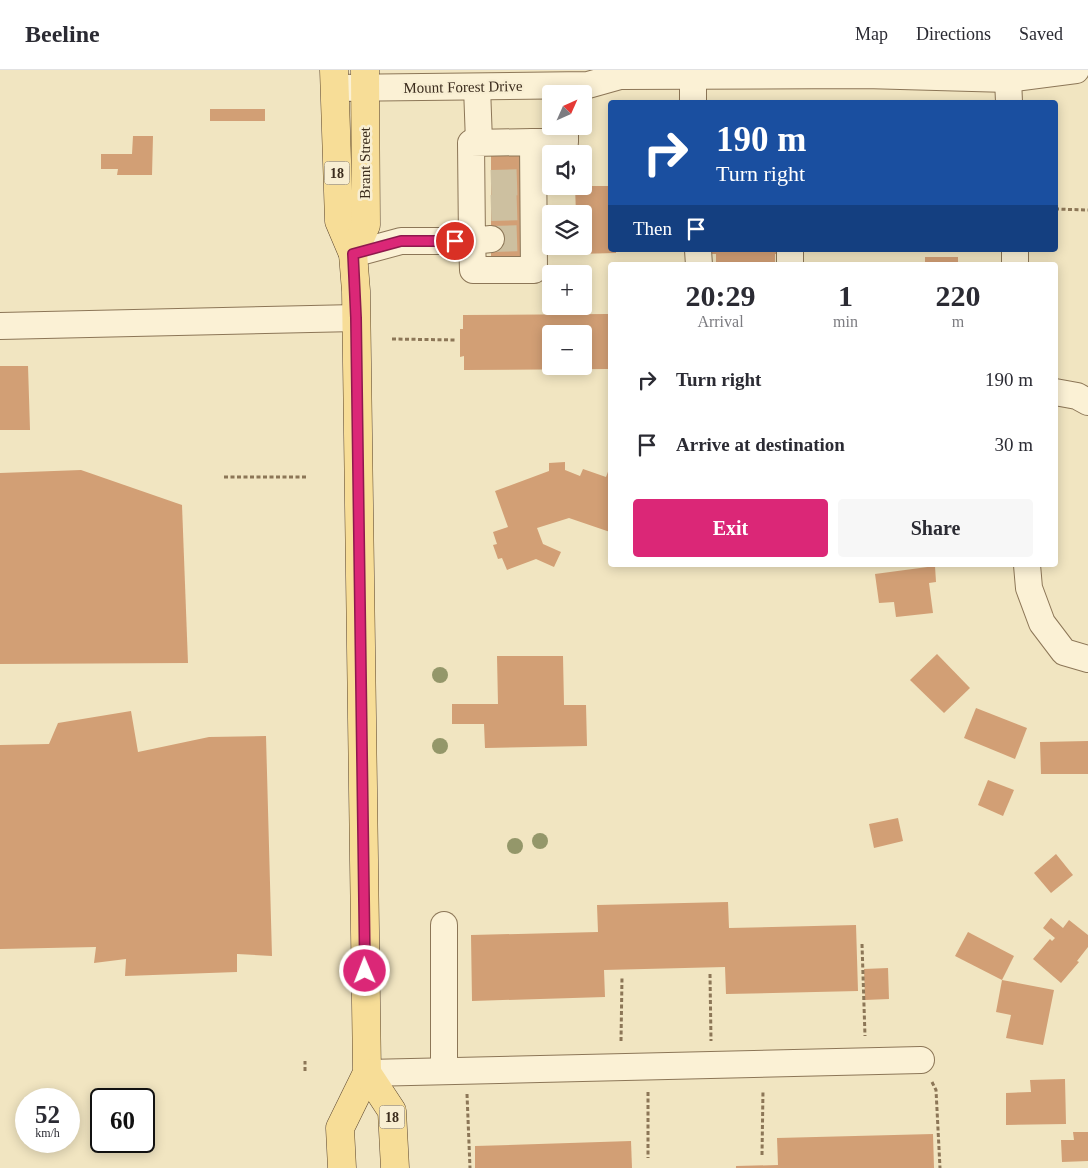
<!DOCTYPE html>
<html lang="en">
<head>
<meta charset="utf-8">
<style>
	body { margin:0; font-family:Georgia,serif; background:#f7f7f7; color:#2b2b33; height:100vh; display:flex; flex-direction:column; font-size:19px; white-space:nowrap }
	* { box-sizing:border-box; margin:0 }
	p { font-size:16px; color:#7c7c81 }
	.icon { flex:none; width:28px; height:28px; fill:none; stroke:currentColor; stroke-width:2; stroke-linecap:round; stroke-linejoin:round }
	.map { position:relative; flex:1; overflow:hidden }
	.drawer { position:absolute; left:608px; top:192px; width:450px; height:305px; display:flex; flex-direction:column; background:#fff; border-radius:5px; box-shadow:0 2px 12px #0003 }
	.drawer>* { flex:none }
	.banner { position:absolute; left:608px; top:30px; width:450px; height:152px; border-radius:5px; box-shadow:0 2px 12px #0003; background:#1a4fa0; color:#fff; overflow:hidden }
	.needle { width:32px; rotate:45deg }
	.fabs { position:absolute; left:542px; top:15px; display:grid; gap:10px }
	.fabs a { display:grid; place-items:center; width:50px; height:50px; border-radius:5px; background:#fff; box-shadow:0 2px 12px #0003; font-size:25px }
	.speed { position:absolute; left:15px; top:1018px; display:flex; gap:10px; font-size:25px; font-weight:700; text-align:center }
	.speed>* { display:grid; place-content:center; width:65px; height:65px; border-radius:50%; background:#fff; box-shadow:0 2px 12px #0003; line-height:1 }
	.speed small { font-size:12px; font-weight:400 }
	.speed .limit { border:2px solid #111; border-radius:8px; background:#fff; color:#111 }
	.pin { position:absolute; display:grid; place-items:center; width:42px; height:42px; color:#fff; margin:-21px; border:2px solid #fff; border-radius:50%; box-shadow:0 1px 5px #0007 }
	.me { position:absolute; width:55px; margin:-28px; rotate:359deg; stroke-linejoin:round; filter:drop-shadow(0 0 4px #0008) }
	.turn { display:flex; align-items:center; gap:18px; height:105px; padding:0 25px; font-size:22px }
	.turn .icon { width:65px; height:65px; stroke-width:2.5 }
	.turn b { display:block; font-size:35px; line-height:42px }
	.then { display:flex; align-items:center; height:48px; padding:0 25px; background:#0003; gap:10px; font-size:19px }
	.eta { display:flex; justify-content:space-evenly; align-items:center; height:85px; text-align:center }
	.eta b { font-size:30px; font-weight:700; line-height:35px }
	.primary-button { display:flex; gap:10px; margin-top:auto; padding:10px 25px }
	.primary-button a { flex:1; height:58px; border-radius:5px; background:#db2777; color:#fff; font-size:20px; font-weight:700; line-height:58px; text-align:center }
	.primary-button a+a { background:#f7f7f7; color:#2b2b33 }
	ul { padding:0; list-style:none }
	li { display:flex; align-items:center; gap:15px; height:65px; padding:0 25px }
	li div { flex:1 }
	li b { display:block; font-size:19px }
	li em { font-style:normal }
	header { display:flex; align-items:center; gap:30px; box-sizing:border-box; height:70px; padding:0 25px; background:#fff; border-bottom:1px solid #e1e1e2 }
	header strong { font-size:24px }
	nav { display:flex; gap:28px; margin-inline-start:auto; font-size:18px }
	.map>svg:first-child { display:block }
	.building { fill:#d29f75; fill-rule:evenodd }
	.lines { fill:none; stroke-linecap:round; stroke-linejoin:round }
	.minor-tunnel { stroke:#cdc0a0; stroke-width:26; stroke-dasharray:26 13; stroke-linecap:butt }
	.minor-casing { stroke:#8c7657; stroke-width:28 }
	.major-casing { stroke:#59432c; stroke-width:29 }
	.path { stroke:#8c7657; stroke-width:3; stroke-dasharray:4 2.5; stroke-linecap:butt }
	.minor { stroke:#fbf1d5; stroke-width:26 }
	.major { stroke:#f7dd97; stroke-width:28 }
	.tree { fill:#94976a }
	.route-casing { stroke:#8e194d; stroke-width:12 }
	.route { stroke:#db2777; stroke-width:9 }
	.labels { text-anchor:middle; stroke-width:5; stroke-linejoin:round; paint-order:stroke }
	.shield { fill:#f8eed2; stroke:#746653; stroke-width:1 }
	.shield-label { font-size:14px; font-weight:bold; fill:#3b2c1d }
	.street-label { font-size:15px; fill:#3b2c1d; stroke:#f8eed2 }
</style>
</head>
<body>
<header>
<strong>Beeline</strong>
<nav><a>Map</a><a>Directions</a><a>Saved</a></nav>
</header>
<div class="map">
<svg width="1088" height="1098" viewBox="0 0 1088 1098">
	<rect width="100%" height="100%" fill="#f1e5c1"/>
	<g class="building">
		<rect x="210" y="39" width="55" height="12"/>
		<polygon points="133,66 153,66 152,105 117,105 118,99 101,99 101,84 132,84"/>
		<polygon points="491,81 522,81 523,195 491,195"/>
		<polygon points="575,116 610,116 610,180 616,180 616,183 576,184 576,176 584,176 584,144 576,144"/>
		<polygon points="711,180 780,180 780,184 775,184 775,195 716,195 716,184 711,184"/>
		<rect x="925" y="187" width="33" height="8"/>
		<path d="M 608,244 L 608,299 L 464,300 L 464,286 L 460,287 L 460,259 L 463,259 L 463,245 ZM 551,264 L 584,264 L 584,296 L 551,296 Z"/>
		<polygon points="0,296 28,296 30,360 0,360"/>
		<polygon points="565,392 565,400 580,406 583,399 606,407 609,399 610,399 610,462 569,448 537,458 543,474 561,482 554,497 536,489 507,500 502,488 498,489 493,475 497,474 493,462 508,457 495,421 549,401 549,393"/>
		<polygon points="81,400 182,435 188,593 0,594 0,403"/>
		<polygon points="935,496 936,512 929,513 933,543 896,547 894,532 879,533 875,504"/>
		<polygon points="937,584 970,618 944,643 910,610"/>
		<polygon points="497,586 563,586 564,635 586,635 587,676 485,678 484,654 452,654 452,634 498,634"/>
		<polygon points="976,638 1027,658 1015,689 964,668"/>
		<polygon points="131,641 138,682 209,667 266,666 272,886 237,884 237,902 125,906 126,889 94,893 96,877 0,879 0,675 49,674 58,653"/>
		<polygon points="1088,671 1088,704 1041,704 1040,672"/>
		<polygon points="988,710 1014,720 1003,746 978,735"/>
		<polygon points="898,748 903,771 874,778 869,754"/>
		<polygon points="1056,784 1073,805 1051,823 1034,803"/>
		<polygon points="728,832 729,858 856,855 858,921 726,924 725,897 604,900 605,927 472,931 471,865 598,862 597,835"/>
		<polygon points="1051,848 1063,858 1069,850 1088,865 1088,877 1077,891 1079,892 1061,913 1033,889 1050,869 1052,871 1055,868 1043,858"/>
		<polygon points="968,862 1014,886 1002,910 955,886"/>
		<polygon points="888,898 889,929 865,930 864,899"/>
		<polygon points="1002,910 1054,920 1043,975 1006,968 1011,945 996,942"/>
		<polygon points="1065,1009 1066,1054 1006,1055 1006,1023 1031,1022 1030,1010"/>
		<polygon points="1073,1062 1088,1062 1088,1091 1062,1092 1061,1070 1074,1070"/>
		<polygon points="933,1064 934,1098 736,1098 736,1096 778,1095 777,1068"/>
		<polygon points="631,1071 632,1098 475,1098 475,1076"/>
	</g>
	<g class="lines">
		<g class="minor-tunnel">
			<polyline points="491,113 522,112"/>
			<polyline points="491,138 522,137"/>
			<polyline points="491,169 522,168"/>
		</g>
		<g class="minor-casing">
			<g id="minor">
				<polyline points="693,5 693,32"/>
				<polyline points="1008,9 1009,32"/>
				<polyline points="477,17 479,72"/>
				<polyline points="335,18 588,15 620,6 865,5 1008,9 1076,0"/>
				<polyline points="533,72 565,72 565,56"/>
				<polyline points="698,180 699,195"/>
				<polyline points="1015,180 1015,195"/>
				<polyline points="353,184 401,171 472,171 471,73 533,72 534,200 473,200 472,171 491,169"/>
				<polyline points="790,195 790,180"/>
				<polyline points="0,256 356,248"/>
				<polyline points="1055,322 1077,326 1088,332"/>
				<polyline points="1027,495 1029,518 1042,553 1064,582 1088,589"/>
				<polyline points="444,855 444,1001"/>
				<polyline points="367,1003 921,990"/>
			</g>
		</g>
		<g class="major-casing">
			<g id="major">
				<polyline points="334,0 339,151 353,184 356,221 367,1003 340,1058 342,1098"/>
				<polyline points="353,184 366,155 365,0"/>
				<polyline points="367,1003 392,1041 395,1098"/>
			</g>
		</g>
		<g class="path">
			<polyline points="1055,139 1088,140"/>
			<polyline points="392,269 457,270"/>
			<polyline points="224,407 308,407"/>
			<polyline points="862,874 865,966"/>
			<polyline points="710,904 711,971"/>
			<polyline points="621,971 622,907"/>
			<polyline points="305,1001 305,991"/>
			<polyline points="932,1012 936,1020 940,1098"/>
			<polyline points="648,1022 648,1088"/>
			<polyline points="467,1024 470,1098"/>
			<polyline points="762,1085 763,1020"/>
		</g>
		<use href="#minor" class="minor"/>
		<use href="#major" class="major"/>
	</g>
	<g class="tree">
		<circle cx="440" cy="605" r="8"/>
		<circle cx="440" cy="676" r="8"/>
		<circle cx="540" cy="771" r="8"/>
		<circle cx="515" cy="776" r="8"/>
	</g>
	<g class="lines">
		<g class="route-casing">
			<polyline id="route" points="365,901 356,248 353,184 401,171 455,171"/>
		</g>
		<use href="#route" class="route"/>
	</g>
	<g class="labels">
		<g class="shield">
			<rect x="324.5" y="91.5" width="25" height="23" rx="4"/>
			<rect x="379.5" y="1035.5" width="25" height="23" rx="4"/>
		</g>
		<g class="shield-label">
			<text x="337" y="108">18</text>
			<text x="392" y="1052">18</text>
		</g>
		<g class="street-label">
			<text transform="translate(463 17) rotate(-1)" y="5">Mount Forest Drive</text>
			<text transform="translate(365 93) rotate(-90)" y="5">Brant Street</text>
		</g>
	</g>
</svg>
<div class="fabs">
<a><svg class="needle" viewBox="-14 -14 28 28"><path d="M0-13l5 13h-10z" fill="#e53935"/><path d="M0 13l5-13h-10z" fill="#7c7c81"/></svg></a>
<a><svg class="icon" aria-label="sound" viewBox="0 0 24 24"><path d="M4 9h4l5-4v14l-5-4H4zM17 9q2 3 0 6"/></svg></a>
<a><svg class="icon" aria-label="layers" viewBox="0 0 24 24"><path d="M12 4l9 5-9 5-9-5zM3 14l9 5 9-5"/></svg></a>
<a>+</a>
<a>−</a>
</div>
<div class="speed"><div>52<small>km/h</small></div><div class="limit">60</div></div>
<div class="pin" style="left:455px;top:171px;background:#d93025"><svg class="icon" aria-label="arrive" viewBox="0 0 24 24"><path d="M6 21V4h12l-3 4 3 4H6"/></svg></div>
<svg class="me" style="left:365px;top:901px" viewBox="-20 -20 40 40"><circle r="17" fill="#db2777" stroke="#fff" stroke-width="3"/><path d="M0-11L8 9 0 5-8 9z" fill="#fff"/></svg>
<div class="banner">
<div class="turn"><svg class="icon" aria-label="right" viewBox="0 0 24 24"><path d="M7 20v-9h11M14 6l5 5-5 5"/></svg><div><b>190 m</b>Turn right</div></div>
<div class="then">Then<svg class="icon" aria-label="arrive" viewBox="0 0 24 24"><path d="M6 21V4h12l-3 4 3 4H6"/></svg></div>
</div>
<section class="drawer">
<div class="eta">
<div><b>20:29</b><p>Arrival</p></div>
<div><b>1</b><p>min</p></div>
<div><b>220</b><p>m</p></div>
</div>
<ul>
<li><svg class="icon" aria-label="right" viewBox="0 0 24 24"><path d="M7 20v-9h11M14 6l5 5-5 5"/></svg><div><b>Turn right</b></div><em>190 m</em></li>
<li><svg class="icon" aria-label="arrive" viewBox="0 0 24 24"><path d="M6 21V4h12l-3 4 3 4H6"/></svg><div><b>Arrive at destination</b></div><em>30 m</em></li>
</ul>
<div class="primary-button"><a>Exit</a><a>Share</a></div>
</section>
</div>
</body>
</html>
